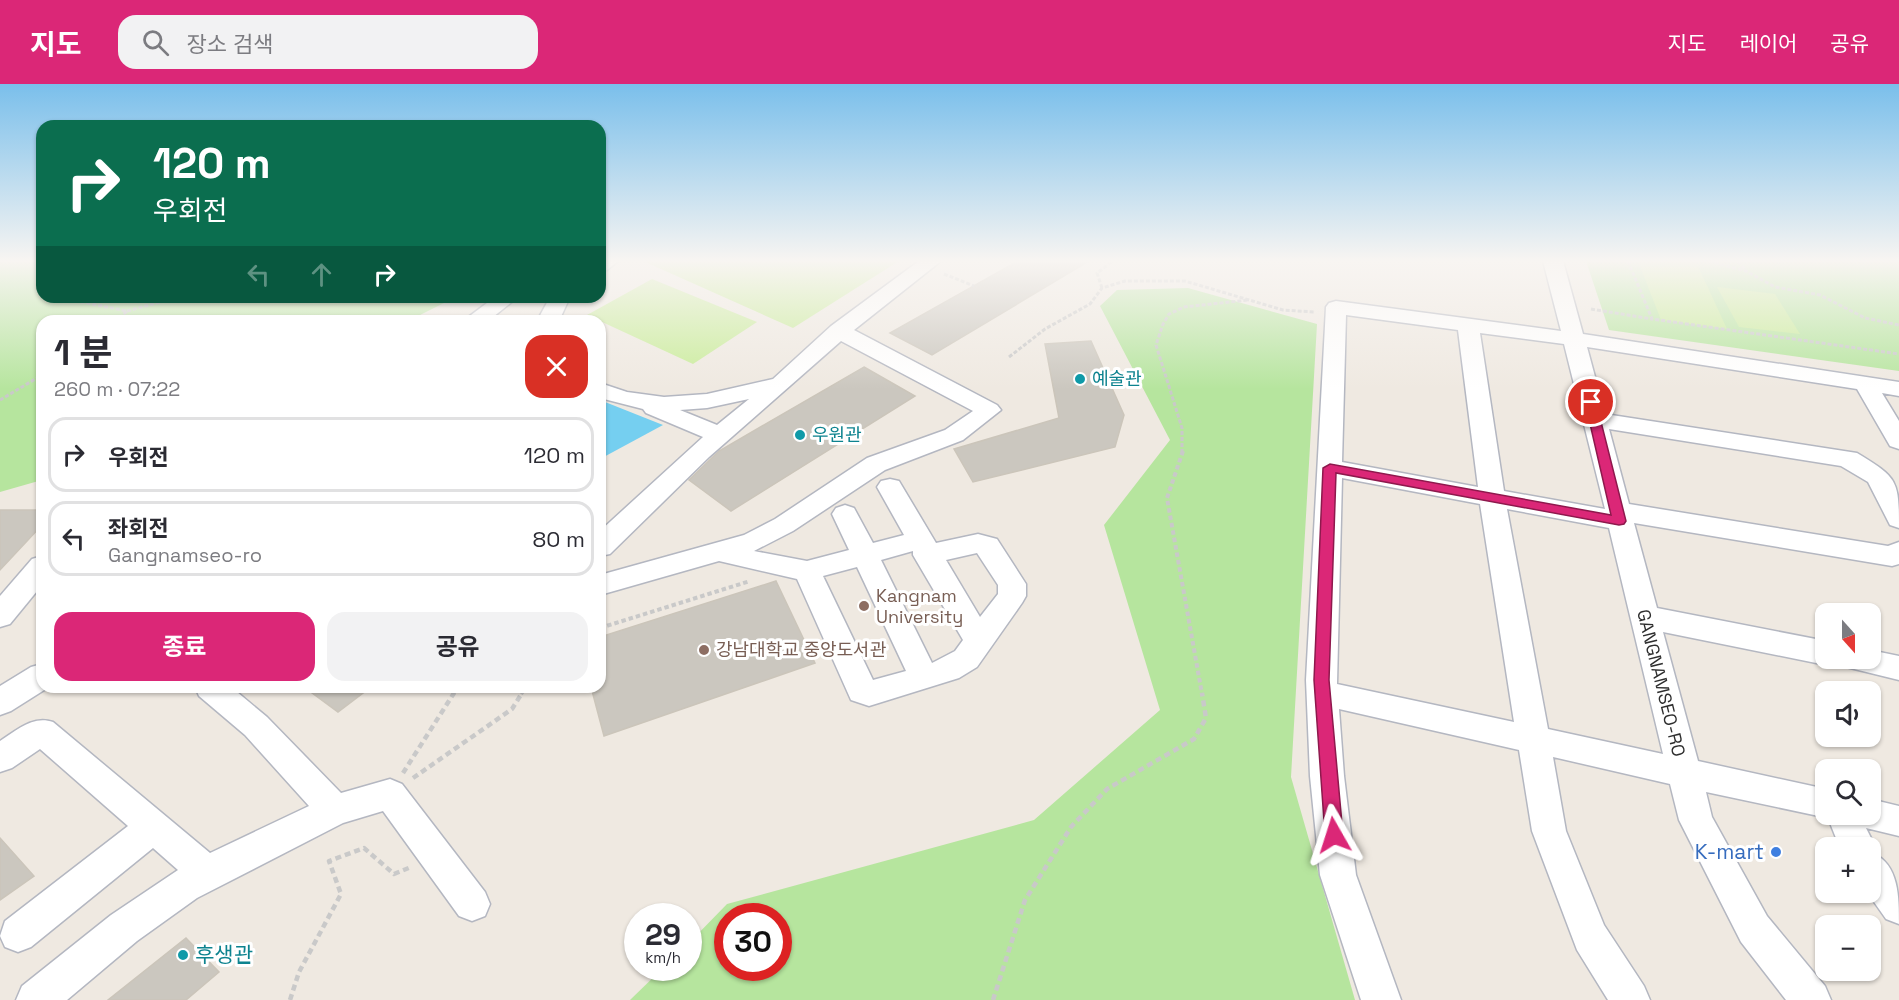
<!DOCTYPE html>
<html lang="ko">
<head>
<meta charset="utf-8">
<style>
	body { margin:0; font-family:"Space Grotesk","Noto Sans KR",sans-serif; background:#f2f2f3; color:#2b2b33; height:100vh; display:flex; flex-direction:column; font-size:22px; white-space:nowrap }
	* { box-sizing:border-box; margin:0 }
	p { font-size:20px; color:#7c7c81 }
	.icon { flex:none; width:33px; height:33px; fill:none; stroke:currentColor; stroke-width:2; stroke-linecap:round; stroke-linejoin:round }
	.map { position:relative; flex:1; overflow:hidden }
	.details { position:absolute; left:36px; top:231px; width:570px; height:378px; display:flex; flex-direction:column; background:#fff; border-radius:18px; box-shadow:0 2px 4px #0004 }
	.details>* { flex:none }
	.hud { position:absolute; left:36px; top:36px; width:570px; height:183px; border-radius:18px; box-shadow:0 2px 4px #0004; background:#0b6e4f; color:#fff; overflow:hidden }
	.needle { width:39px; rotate:159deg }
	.buttons { position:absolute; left:1815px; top:519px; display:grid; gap:12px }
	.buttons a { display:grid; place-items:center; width:66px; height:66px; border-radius:12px; background:#fff; box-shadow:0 2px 4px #0004; font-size:30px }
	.speed { position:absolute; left:624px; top:819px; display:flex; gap:12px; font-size:30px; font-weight:700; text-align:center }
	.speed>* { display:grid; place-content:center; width:78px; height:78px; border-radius:50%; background:#fff; box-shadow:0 2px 4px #0004; line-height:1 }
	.speed small { font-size:15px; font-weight:400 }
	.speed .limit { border:9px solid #d22; background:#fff; color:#111 }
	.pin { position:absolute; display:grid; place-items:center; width:51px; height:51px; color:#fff; margin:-26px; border:3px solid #fff; border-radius:50%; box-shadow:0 2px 6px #0007 }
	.me { position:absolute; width:66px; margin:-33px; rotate:354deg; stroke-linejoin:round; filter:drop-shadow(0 0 4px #0008) }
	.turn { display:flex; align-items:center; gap:21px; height:126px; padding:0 18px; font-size:27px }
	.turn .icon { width:78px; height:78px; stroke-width:2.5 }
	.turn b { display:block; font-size:42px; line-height:51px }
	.lanes { display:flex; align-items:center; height:57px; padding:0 18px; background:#0003; justify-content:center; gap:30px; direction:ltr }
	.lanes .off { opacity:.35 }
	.round { display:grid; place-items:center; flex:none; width:63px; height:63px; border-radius:18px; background:#f2f2f3 }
	.head { display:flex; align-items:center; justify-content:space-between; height:102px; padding:0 18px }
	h1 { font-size:36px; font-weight:700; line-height:45px }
	.button { display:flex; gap:12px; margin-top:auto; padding:12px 18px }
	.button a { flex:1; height:69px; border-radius:18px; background:#db2777; color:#fff; font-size:24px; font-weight:700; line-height:69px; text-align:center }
	.button a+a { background:#f2f2f3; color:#2b2b33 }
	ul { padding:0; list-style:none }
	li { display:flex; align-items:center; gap:18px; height:75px; margin:0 12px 9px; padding:0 6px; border:3px solid #e1e1e2; border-radius:18px }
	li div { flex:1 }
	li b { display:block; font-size:22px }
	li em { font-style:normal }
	header { display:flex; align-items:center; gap:36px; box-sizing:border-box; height:84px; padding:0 30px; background:#db2777; color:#fff }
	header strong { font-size:28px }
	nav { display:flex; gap:33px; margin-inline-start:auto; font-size:21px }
	.search { width:420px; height:54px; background:#f2f2f3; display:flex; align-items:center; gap:15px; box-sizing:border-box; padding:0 21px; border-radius:18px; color:#7c7c81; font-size:22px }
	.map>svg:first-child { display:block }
	.green { fill:#b6e59e; fill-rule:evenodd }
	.pitch { fill:#c9ec9a }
	.water { fill:#75cff0 }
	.building { fill:#cbc7bf; stroke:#cbc5ba; stroke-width:1.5 }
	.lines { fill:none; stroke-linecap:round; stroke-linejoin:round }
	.minor-casing { stroke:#b4b7c1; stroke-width:3 }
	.path-far2 { stroke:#c9c9c9; stroke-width:3; stroke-dasharray:4 2; stroke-linecap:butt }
	.path-far1 { stroke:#c9c9c9; stroke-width:4; stroke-dasharray:4.5 3; stroke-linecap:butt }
	.path { stroke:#c9c9c9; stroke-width:4.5; stroke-dasharray:6 4; stroke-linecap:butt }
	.minor { fill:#fff; fill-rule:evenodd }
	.route { fill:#db2777; stroke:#8e194d; stroke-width:1.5 }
	.culture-dot { fill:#0f9aa8; stroke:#fff; stroke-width:2 }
	.education-dot { fill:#8d6e63; stroke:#fff; stroke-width:2 }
	.shop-dot { fill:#3f7fe0; stroke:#fff; stroke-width:2 }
	.labels { text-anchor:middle; stroke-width:6; stroke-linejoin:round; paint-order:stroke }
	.culture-label { font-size:18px; fill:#0d838f; stroke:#fff; text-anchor:start }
	.education-label { font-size:18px; fill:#785e54; stroke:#fff; text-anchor:start }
	.street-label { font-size:18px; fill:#2e2e2e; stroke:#fff }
	.near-shop-label { font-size:21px; fill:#366cbe; stroke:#fff; text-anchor:end }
	.near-culture-label { font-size:21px; fill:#0d838f; stroke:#fff; text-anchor:start }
</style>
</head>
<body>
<header>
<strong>지도</strong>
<div class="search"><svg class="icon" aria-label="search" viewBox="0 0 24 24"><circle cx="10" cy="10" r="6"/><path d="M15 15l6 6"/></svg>장소 검색</div>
<nav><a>지도</a><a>레이어</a><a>공유</a></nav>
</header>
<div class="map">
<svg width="1899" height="916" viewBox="0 0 1899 916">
	<rect width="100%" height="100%" fill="#efe9e1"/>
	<g class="green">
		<polygon points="0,177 42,177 42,213 442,213 448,217 408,237 42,237 42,396 0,408"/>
		<polygon points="1586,177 1899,177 1899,287 1609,246"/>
		<path d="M 1188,204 L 1317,240 L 1291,693 L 1355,916 L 630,916 L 663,884 L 688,884 L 689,859 L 727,820 L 1034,736 L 1160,626 L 1104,441 L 1170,356 L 1100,222 L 1117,206 ZM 728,832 L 778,832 L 778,884 L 728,884 Z"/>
	</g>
	<g class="pitch">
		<polygon points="643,177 899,177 793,244"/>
		<polygon points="1638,177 1670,177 1697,180 1727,245 1661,236"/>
		<polygon points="652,195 757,238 693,280 587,231"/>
		<polygon points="1717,203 1775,210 1800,250 1739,243"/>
	</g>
	<polygon class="water" points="600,316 663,341 600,375"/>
	<g class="building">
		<polygon points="1018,177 1089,177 932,271 890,249"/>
		<polygon points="1091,257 1124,331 1115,363 973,398 954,365 1059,334 1045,260"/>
		<polygon points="864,283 915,312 731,427 689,396 719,367"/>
		<polygon points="0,426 42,426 42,441 0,486"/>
		<polygon points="776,497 815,579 604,652 591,603 600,603 600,553"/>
		<polygon points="304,603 371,603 338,628"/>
		<polygon points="0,754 34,792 0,816"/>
		<polygon points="186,854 219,888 186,916 108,916"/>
	</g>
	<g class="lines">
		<g class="minor-casing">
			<g id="minor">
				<polygon points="600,177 618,177 607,186 600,188"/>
				<path d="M 919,177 L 941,177 L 854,246 L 997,321 L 1001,326 L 963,356 L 885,386 L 793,447 L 754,467 L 807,477 L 849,466 L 832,430 L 836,424 L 845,421 L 854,424 L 873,459 L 904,451 L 877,403 L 881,397 L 890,395 L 899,397 L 936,459 L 978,450 L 997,455 L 1026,500 L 1026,512 L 1022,519 L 977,583 L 959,594 L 869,622 L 851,616 L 797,495 L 719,477 L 600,511 L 600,491 L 744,451 L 775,435 L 867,374 L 945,346 L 973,327 L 841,257 L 709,373 L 610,470 L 600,472 L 600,447 L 703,353 L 646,329 L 643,325 L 600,314 L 600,299 L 627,308 L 664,313 L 707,310 L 773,295 L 831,242 ZM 749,315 L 717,341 L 680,326 L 707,324 ZM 913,467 L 913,471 L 963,556 L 955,567 L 932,579 L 881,476 ZM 977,469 L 998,501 L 998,510 L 980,533 L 946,476 ZM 857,483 L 906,587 L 873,596 L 823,492 Z"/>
				<path d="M 1543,177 L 1563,177 L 1583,250 L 1899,298 L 1899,312 L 1882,309 L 1899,337 L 1899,365 L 1890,362 L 1857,305 L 1587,263 L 1605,330 L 1857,369 C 1898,394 1899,396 1899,444 L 1890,441 L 1868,398 L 1841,382 L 1609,345 L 1629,420 L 1888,462 L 1899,458 L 1899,480 L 1892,482 L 1634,439 L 1657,524 L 1826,557 L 1826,574 L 1838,574 L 1826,581 L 1663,548 L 1698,677 L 1826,705 L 1826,730 L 1870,730 L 1870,715 L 1899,722 L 1899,752 L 1866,744 L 1876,764 L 1873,769 C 1899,781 1899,813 1899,840 L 1886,835 L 1867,808 L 1870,808 L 1870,764 L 1840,764 L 1828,734 L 1706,708 L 1712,733 L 1767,832 L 1825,902 L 1831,916 L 1786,916 L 1741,858 L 1679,736 L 1670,700 L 1553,673 L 1566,747 L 1604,841 L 1644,902 L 1650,916 L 1608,916 L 1577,866 L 1532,747 L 1519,666 L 1339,625 L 1344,692 L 1356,791 L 1401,916 L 1361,916 L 1320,791 L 1310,692 L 1306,596 L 1326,223 L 1329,219 L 1336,217 L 1561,247 ZM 1346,231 L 1458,246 L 1478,403 L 1342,378 ZM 1480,249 L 1564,260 L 1605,425 L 1504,407 ZM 1342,394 L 1480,420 L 1514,638 L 1337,600 ZM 1507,425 L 1609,444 L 1663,670 L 1548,645 Z"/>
				<polygon points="495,213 518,213 488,237 463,237"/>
				<polygon points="550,213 570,213 559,237 537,237"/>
				<polygon points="42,472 42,501 10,540 0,543 0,512 32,475"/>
				<polygon points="1870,566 1899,572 1899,596 1842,582 1838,574 1870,574"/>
				<polygon points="42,580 42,603 49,603 11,627 0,631 0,602 31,583"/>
				<path d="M 195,603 L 231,603 L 267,633 L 341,709 L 390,695 L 402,700 L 485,808 L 490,820 L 485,832 L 472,837 L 459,832 L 383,727 L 343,739 L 197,814 L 137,857 L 67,916 L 16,916 L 22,902 L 111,831 L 178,786 L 153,764 L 31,863 L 18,868 L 5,863 L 0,852 L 5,837 L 128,742 L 40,665 L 12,684 L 0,688 L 0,657 C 17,646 33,631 53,638 L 210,769 L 309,722 L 245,651 L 199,612 Z"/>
			</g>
		</g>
		<g class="path-far2">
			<polyline points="1628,177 1652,235 1899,270"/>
			<polyline points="1709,177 1746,187 1775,203 1820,211 1865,234 1899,241"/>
			<polyline points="1738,177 1746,187"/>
			<polyline points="944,190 974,202"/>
			<polyline points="1102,204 1097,189 1113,177"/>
			<polyline points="57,213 127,227 116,237"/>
			<polyline points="1591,225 1652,235"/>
			<polyline points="127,227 179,213"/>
			<polyline points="1009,273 1045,245 1090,220 1102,204 1125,197 1185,197 1283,226 1315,228"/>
			<polyline points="0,316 42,291"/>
			<polyline points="1182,369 1182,344 1156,261 1163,240 1169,230 1184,223 1248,216"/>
		</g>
		<g class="path-far1">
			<polyline points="1183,367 1167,414 1202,610"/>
			<polyline points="600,544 750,497"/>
			<polyline points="453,610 458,603"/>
			<polyline points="521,610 526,603"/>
		</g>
		<g class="path">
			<polyline points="403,689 454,609"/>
			<polyline points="413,694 512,625 522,609"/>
			<polyline points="290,916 299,888 341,810 329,777 364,764 394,790 411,783"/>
			<polyline points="993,916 1025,816 1071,743 1107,705 1194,655 1206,634 1202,609"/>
		</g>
		<use href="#minor" class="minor"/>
	</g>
	<linearGradient id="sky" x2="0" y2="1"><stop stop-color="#7abfeb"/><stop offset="0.58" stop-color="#f8f5f2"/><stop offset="1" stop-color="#f8f5f2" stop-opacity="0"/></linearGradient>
	<rect width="1899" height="305" fill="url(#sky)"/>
	<polygon class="route" points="1591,314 1596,318 1626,437 1624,440 1619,441 1336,389 1329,596 1343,751 1340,757 1334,759 1328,757 1325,751 1314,596 1323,384 1330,380 1611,431 1585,318"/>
	<g class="culture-dot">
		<circle cx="1080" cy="295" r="6"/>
		<circle cx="800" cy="351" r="6"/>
		<circle cx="183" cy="871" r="6"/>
	</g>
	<g class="education-dot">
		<circle cx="864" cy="522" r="6"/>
		<circle cx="704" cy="566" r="6"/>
	</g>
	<circle class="shop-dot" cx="1776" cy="768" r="6"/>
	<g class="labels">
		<g class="culture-label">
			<text x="1092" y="301">예술관</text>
			<text x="812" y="357">우원관</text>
		</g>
		<g class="education-label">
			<text x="876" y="518">Kangnam<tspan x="876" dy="21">University</tspan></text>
			<text x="716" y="572">강남대학교 중앙도서관</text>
		</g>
		<g class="street-label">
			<text transform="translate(1661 599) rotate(76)" y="6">GANGNAMSEO-RO</text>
		</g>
		<g class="near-shop-label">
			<text x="1764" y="775">K-mart</text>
		</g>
		<g class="near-culture-label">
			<text x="195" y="878">후생관</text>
		</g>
	</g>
</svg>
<div class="buttons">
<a><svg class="needle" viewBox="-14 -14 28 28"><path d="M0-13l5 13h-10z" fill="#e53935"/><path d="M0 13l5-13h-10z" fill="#7c7c81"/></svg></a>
<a><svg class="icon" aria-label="sound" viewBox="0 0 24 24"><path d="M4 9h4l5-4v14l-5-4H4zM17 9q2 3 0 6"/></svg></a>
<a><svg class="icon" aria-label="search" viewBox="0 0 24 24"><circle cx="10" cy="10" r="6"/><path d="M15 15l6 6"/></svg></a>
<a>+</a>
<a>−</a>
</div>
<div class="speed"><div>29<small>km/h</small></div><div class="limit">30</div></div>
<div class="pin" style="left:1591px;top:318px;background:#d93025"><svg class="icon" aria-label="arrive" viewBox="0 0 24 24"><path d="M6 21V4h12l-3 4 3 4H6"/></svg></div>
<svg class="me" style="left:1334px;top:751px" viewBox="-20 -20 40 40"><path d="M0-17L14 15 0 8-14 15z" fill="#db2777" stroke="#fff" stroke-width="4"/></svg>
<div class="hud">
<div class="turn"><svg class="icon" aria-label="right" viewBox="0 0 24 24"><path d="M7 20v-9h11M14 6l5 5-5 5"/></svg><div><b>120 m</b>우회전</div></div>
<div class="lanes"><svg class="icon off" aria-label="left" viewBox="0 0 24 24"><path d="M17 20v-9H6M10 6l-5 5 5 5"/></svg><svg class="icon off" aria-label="ahead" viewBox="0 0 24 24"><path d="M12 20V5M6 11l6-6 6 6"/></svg><svg class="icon" aria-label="right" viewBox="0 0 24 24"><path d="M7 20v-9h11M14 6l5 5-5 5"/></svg></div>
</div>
<section class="details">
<div class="head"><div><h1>1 분</h1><p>260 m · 07:22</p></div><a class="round" style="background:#d93025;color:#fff"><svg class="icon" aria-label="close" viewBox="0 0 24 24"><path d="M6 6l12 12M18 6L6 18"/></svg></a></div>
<ul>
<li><svg class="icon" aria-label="right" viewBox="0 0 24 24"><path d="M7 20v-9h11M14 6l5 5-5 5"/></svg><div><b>우회전</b></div><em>120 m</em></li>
<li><svg class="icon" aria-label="left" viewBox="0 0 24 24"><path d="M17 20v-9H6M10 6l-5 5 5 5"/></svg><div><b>좌회전</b><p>Gangnamseo-ro</p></div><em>80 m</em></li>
</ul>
<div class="button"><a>종료</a><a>공유</a></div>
</section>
</div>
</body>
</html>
